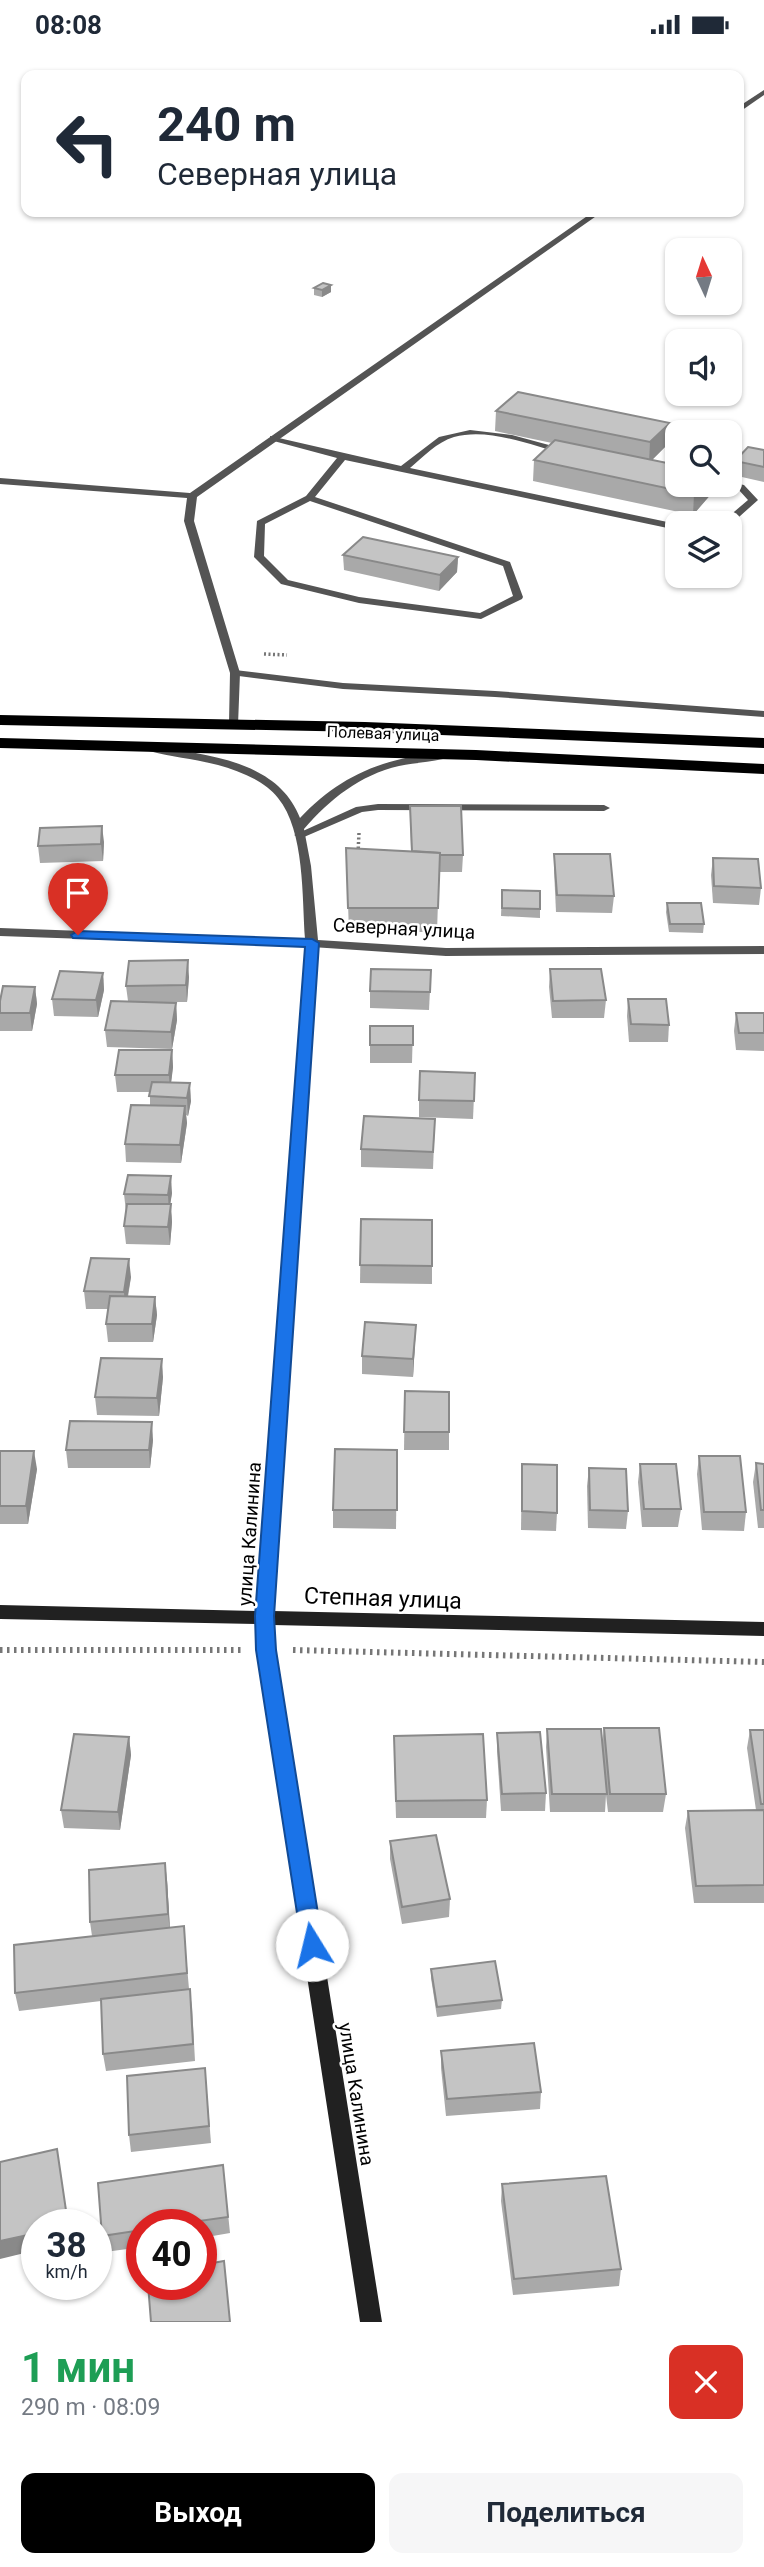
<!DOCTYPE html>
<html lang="ru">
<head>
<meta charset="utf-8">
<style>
	body { margin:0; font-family:Roboto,sans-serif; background:#f6f6f7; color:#1f2937; height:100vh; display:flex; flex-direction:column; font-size:26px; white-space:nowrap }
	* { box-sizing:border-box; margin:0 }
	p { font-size:23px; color:#747a83 }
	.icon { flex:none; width:38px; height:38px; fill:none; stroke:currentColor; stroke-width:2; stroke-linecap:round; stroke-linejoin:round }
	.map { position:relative; height:2273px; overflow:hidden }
	.panel { display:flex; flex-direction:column; background:#fff; flex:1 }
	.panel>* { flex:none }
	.top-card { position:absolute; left:21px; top:21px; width:723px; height:147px; border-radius:14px; box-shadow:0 2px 5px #0004; background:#fff; color:#1f2937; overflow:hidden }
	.needle { width:46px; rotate:356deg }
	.buttons { position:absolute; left:665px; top:189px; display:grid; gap:14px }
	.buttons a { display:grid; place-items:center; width:77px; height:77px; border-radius:14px; background:#fff; box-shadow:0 2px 5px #0004; font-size:35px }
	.speed { position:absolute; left:21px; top:2160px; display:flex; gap:14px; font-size:35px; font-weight:700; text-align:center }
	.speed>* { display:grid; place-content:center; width:91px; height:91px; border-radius:50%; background:#fff; box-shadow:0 2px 5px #0004; line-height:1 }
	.speed small { font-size:18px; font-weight:400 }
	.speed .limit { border:10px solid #d22; background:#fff; color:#111 }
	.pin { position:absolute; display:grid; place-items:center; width:60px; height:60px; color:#fff; margin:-72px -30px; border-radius:50% 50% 50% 0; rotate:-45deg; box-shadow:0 0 7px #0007 }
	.pin .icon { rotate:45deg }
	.me { position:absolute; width:77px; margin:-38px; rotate:351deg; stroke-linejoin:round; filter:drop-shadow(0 0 5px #0008) }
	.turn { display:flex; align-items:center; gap:24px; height:147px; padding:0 21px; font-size:32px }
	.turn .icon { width:91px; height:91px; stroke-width:2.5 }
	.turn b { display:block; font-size:49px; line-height:60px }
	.round { display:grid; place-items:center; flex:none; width:74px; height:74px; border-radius:14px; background:#f6f6f7 }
	.head { display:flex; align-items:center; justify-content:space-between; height:119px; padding:0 21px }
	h1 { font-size:42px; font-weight:700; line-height:52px; color:#1e9e55 }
	.cta { display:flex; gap:14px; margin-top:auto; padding:14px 21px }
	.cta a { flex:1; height:80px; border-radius:14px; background:#000; color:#fff; font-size:28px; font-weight:700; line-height:80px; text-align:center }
	.cta a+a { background:#f6f6f7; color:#1f2937 }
	.status { display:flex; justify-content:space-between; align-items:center; height:49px; padding:0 35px; background:#fff; direction:ltr }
	.status svg { height:19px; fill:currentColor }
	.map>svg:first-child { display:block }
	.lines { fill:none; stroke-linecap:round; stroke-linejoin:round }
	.path-far1 { stroke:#767676; stroke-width:3.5; stroke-dasharray:2 2.5; stroke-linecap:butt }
	.path { stroke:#767676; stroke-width:6; stroke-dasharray:2.5 4.5; stroke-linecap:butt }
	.lane { fill:#545454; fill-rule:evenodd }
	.street { fill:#545454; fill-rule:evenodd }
	.secondary { fill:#212121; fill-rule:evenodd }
	.highway { fill:#000; fill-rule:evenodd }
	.wall { fill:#a9a9a9 }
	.shaded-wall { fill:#898989 }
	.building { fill:#c4c4c4; stroke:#898989; stroke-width:2 }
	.route { fill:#1a73e8; stroke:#114b97; stroke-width:2 }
	.labels { text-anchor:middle; stroke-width:5; stroke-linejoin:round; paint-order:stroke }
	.far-street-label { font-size:16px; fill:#000; stroke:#fff }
	.street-label { font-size:19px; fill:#000; stroke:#fff }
	.near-street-label { font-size:23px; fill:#000; stroke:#fff }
</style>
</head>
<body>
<div class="status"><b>08:08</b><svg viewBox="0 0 49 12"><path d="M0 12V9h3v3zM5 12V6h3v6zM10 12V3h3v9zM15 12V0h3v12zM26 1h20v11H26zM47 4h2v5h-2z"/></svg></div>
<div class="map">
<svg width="764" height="2273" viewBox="0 0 764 2273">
	<rect width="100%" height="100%" fill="#fff"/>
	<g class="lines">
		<g class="path-far1">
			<polyline points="264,605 287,606"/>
			<polyline points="358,804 359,784"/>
		</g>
		<g class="path">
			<polyline points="0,1601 242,1601"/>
			<polyline points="293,1601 764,1613"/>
		</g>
		<g class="lane">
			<path d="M 470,381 L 512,386 L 571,402 L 566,405 C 532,397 489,378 454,388 C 437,393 423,408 410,419 L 677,475 L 677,481 L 345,411 L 315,448 L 510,513 L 523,548 L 522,550 L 481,570 L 359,554 L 281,535 L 254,508 L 257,472 L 306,447 L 337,409 L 270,391 L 270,387 L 401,417 L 439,388 ZM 310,452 L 503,517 L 513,547 L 480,564 L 359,548 L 288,531 L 264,507 L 265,475 Z"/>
			<polygon points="730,433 744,436 758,451 730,476 721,474 748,451 738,440 723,436 730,436"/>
			<polygon points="235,621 343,634 495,642 764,662 764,668 495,648 343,640 231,626 230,624"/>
			<polygon points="378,755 604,756 610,759 604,762 378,761 362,763 304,788 300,789 294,786 356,758"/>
		</g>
		<g class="street">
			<polygon points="764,41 764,46 738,64 738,58"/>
			<polygon points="593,163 602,163 197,448 194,472 240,624 238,676 230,676 229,674 230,624 184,472 187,449 0,435 0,429 190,444"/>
			<path d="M 153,697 C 206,706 278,711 300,769 C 331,736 365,717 410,708 C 420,706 432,704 443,706 L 443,710 C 429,713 414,714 399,717 C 360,726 330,750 304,780 L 311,817 L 318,891 L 446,899 L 764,897 L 764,905 L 446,907 L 312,898 L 0,887 L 0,879 L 305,890 C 302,849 305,782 278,749 C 264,731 239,722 218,716 C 195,710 172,708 149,702 L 147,700 Z"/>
		</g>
		<polygon class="secondary" points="312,890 318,894 273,1562 764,1573 764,1587 273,1576 275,1601 382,2273 360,2273 257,1601 256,1575 0,1570 0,1556 256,1562 306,894"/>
		<g class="highway">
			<polygon points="0,666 365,673 764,689 764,699 365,683 0,676"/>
			<polygon points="0,689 476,701 764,715 764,725 476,711 0,699"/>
		</g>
	</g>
	<g class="wall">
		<polygon points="331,236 331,243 322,248 314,246 314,239"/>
		<polygon points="496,362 669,394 652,411 712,444 693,466 533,432 534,411 552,394 495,382"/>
		<polygon points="764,401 764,433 733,426 735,412"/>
		<polygon points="343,506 458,508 457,523 439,542 344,521"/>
		<polygon points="410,757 463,806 462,823 439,823 437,883 349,883 346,799 411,802"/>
		<polygon points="104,793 103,812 40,814 38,797"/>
		<polygon points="554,805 614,847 612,864 556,863 554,821"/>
		<polygon points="713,809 761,839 759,856 713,854 711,826"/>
		<polygon points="502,841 540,842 540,869 501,867"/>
		<polygon points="667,854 704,875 703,884 669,883 666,863"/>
		<polygon points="550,920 606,951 604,969 552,969 549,938"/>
		<polygon points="431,921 429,961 370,959 370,942"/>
		<polygon points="103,924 104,941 98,968 54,967 52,950"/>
		<polygon points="189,928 187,953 171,953 176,954 177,971 172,1000 107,998 105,981 128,952 126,937"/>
		<polygon points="35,938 37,955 32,982 0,982 0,952"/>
		<polygon points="628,950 669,976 668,993 629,993 627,967"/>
		<polygon points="736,964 764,964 764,1002 736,1001 734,982"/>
		<polygon points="370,977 413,977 412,1014 370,1014"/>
		<polygon points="172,1001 173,1018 171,1033 191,1052 188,1067 186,1066 187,1074 181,1114 126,1113 125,1095 150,1056 150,1043 117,1043 115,1026"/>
		<polygon points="475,1024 473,1070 419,1068 419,1051"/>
		<polygon points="435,1070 433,1120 361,1118 361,1100"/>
		<polygon points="172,1144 170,1155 172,1173 170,1196 126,1195 124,1177 126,1163 124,1145"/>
		<polygon points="361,1170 432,1171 432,1235 360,1234"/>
		<polygon points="131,1228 128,1248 155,1248 157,1266 153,1293 108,1293 106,1275 108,1260 86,1260 84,1242"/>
		<polygon points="416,1276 413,1328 362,1325 362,1307"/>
		<polygon points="163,1328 159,1367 97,1366 95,1348"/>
		<polygon points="405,1342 449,1383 449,1401 404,1401"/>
		<polygon points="153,1391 150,1419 68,1419 66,1401"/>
		<polygon points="397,1401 396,1480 333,1479 333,1461"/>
		<polygon points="0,1402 37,1420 28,1475 0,1475"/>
		<polygon points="699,1407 746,1463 744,1482 702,1481 697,1425"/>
		<polygon points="756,1414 764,1415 764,1479 758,1479 753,1433"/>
		<polygon points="522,1415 557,1464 556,1482 521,1481"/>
		<polygon points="640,1415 681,1460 678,1478 642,1478 638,1433"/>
		<polygon points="589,1419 628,1462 626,1480 588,1479 587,1437"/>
		<polygon points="604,1679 666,1745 663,1763 608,1763 606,1746 605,1763 550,1763 546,1698 547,1680 602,1695"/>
		<polygon points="750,1681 764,1681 764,1854 694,1854 685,1779 688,1762 756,1761 747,1699"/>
		<polygon points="497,1684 546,1744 545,1762 501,1762 497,1702"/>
		<polygon points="129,1688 131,1706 120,1781 64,1779 61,1761"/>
		<polygon points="394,1705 487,1751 486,1769 396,1769"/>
		<polygon points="390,1792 450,1850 449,1868 402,1875 390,1810"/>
		<polygon points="167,1831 170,1878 185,1894 189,1940 192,1957 195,2012 106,2022 103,2005 101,1952 19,1962 15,1944 92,1887 90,1873"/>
		<polygon points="431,1920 502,1951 501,1960 437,1968 431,1929"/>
		<polygon points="441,2002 541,2043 540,2060 446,2067 441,2019"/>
		<polygon points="205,2019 211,2094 131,2103 129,2086"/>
		<polygon points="223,2116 230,2184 201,2189 201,2175 142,2175 142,2198 105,2203 102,2187"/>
		<polygon points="502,2135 621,2220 619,2237 513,2246 501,2152"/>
	</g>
	<g class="shaded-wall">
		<polygon points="331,236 331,243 322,248 322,241"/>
		<polygon points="670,374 669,394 649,414 650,393"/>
		<polygon points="703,436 713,436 712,444 693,466 694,445"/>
		<polygon points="458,508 457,523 439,542 440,526"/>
		<polygon points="102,777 104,793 103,812 101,795"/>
		<polygon points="188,911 189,928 187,953 186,936"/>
		<polygon points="103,924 104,941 98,968 96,951"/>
		<polygon points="35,938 37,955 32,982 30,964"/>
		<polygon points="176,954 177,971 172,1000 171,983"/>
		<polygon points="172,1001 173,1018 170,1043 169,1026"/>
		<polygon points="190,1034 191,1052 188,1067 187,1049"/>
		<polygon points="185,1057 187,1074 181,1114 180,1096"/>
		<polygon points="171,1127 172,1144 169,1164 168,1146"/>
		<polygon points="171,1155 172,1173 170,1196 168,1178"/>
		<polygon points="129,1210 131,1228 125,1261 124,1243"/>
		<polygon points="155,1248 157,1266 153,1293 152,1275"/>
		<polygon points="416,1276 415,1294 413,1328 413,1310"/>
		<polygon points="162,1310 163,1328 159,1367 157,1349"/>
		<polygon points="152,1373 153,1391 150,1419 149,1401"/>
		<polygon points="34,1402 37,1420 28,1475 26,1457"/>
		<polygon points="129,1688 131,1706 120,1781 118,1763"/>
		<polygon points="165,1814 167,1831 170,1883 168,1865"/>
		<polygon points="37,2184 37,2201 0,2210 0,2192"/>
	</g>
	<g class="building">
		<polygon points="323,234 331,236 322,241 314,239"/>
		<polygon points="518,343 670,374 650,393 496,362"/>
		<polygon points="555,391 677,416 677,436 703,436 694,445 534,411"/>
		<polygon points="748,398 764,401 764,418 735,412"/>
		<polygon points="363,488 458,508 440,526 343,506"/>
		<polygon points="410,757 461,757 463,806 440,806 440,804 412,802"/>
		<polygon points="102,777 101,795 38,797 40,779"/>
		<polygon points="346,799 440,804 438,859 348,859"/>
		<polygon points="554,805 610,805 614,847 557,846"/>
		<polygon points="713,809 758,810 761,839 714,837"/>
		<polygon points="502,841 540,842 540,860 502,859"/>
		<polygon points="667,854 701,854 704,875 670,875"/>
		<polygon points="188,911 186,936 126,937 129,912"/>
		<polygon points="371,920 431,921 430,943 370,942"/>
		<polygon points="550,920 601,920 606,951 553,952"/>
		<polygon points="60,922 103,924 96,951 52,950"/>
		<polygon points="3,937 35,938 30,964 0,964 0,952"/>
		<polygon points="628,950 666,950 669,976 631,975"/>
		<polygon points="111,952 176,954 171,983 105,981"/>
		<polygon points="736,964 764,964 764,984 739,984"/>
		<rect x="370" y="977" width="43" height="19"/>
		<polygon points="119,1001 172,1001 169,1026 115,1026"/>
		<polygon points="420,1022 475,1024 474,1052 419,1051"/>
		<polygon points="152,1033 190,1034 187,1049 149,1047"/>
		<polygon points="131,1056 185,1057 180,1096 125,1095"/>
		<polygon points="364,1067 435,1070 433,1103 361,1100"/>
		<polygon points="128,1126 171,1127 168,1146 124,1145"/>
		<polygon points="127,1155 171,1155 168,1178 124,1177"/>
		<polygon points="361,1170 432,1171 432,1217 360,1216"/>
		<polygon points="91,1209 129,1210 124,1243 84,1242"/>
		<polygon points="110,1247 155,1248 152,1275 106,1275"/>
		<polygon points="365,1273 416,1276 413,1310 362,1307"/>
		<polygon points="101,1309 162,1310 157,1349 95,1348"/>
		<polygon points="405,1342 449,1343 449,1383 404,1383"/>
		<polygon points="70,1372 152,1373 149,1401 66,1401"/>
		<polygon points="335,1400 397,1401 397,1461 333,1461"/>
		<polygon points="0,1402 34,1402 26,1457 0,1457"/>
		<polygon points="699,1407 740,1407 746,1463 704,1463"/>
		<polygon points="756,1414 764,1415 764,1461 761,1461"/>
		<polygon points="522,1415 557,1416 557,1464 522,1462"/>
		<polygon points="640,1415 676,1415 681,1460 644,1460"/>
		<polygon points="589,1419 626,1420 628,1462 590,1461"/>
		<polygon points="604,1679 659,1679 666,1745 610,1745"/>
		<polygon points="547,1680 601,1680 607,1745 552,1745"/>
		<polygon points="750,1681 764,1681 764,1755 761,1755"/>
		<polygon points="540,1683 546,1744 502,1745 497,1684"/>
		<polygon points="74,1685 129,1688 118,1763 61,1761"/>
		<polygon points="483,1685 487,1751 396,1752 394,1687"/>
		<polygon points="764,1761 764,1836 696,1837 688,1762"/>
		<polygon points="436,1786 450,1850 402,1858 390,1792"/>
		<polygon points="165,1814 168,1865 90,1873 89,1821"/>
		<polygon points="184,1877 187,1924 15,1944 14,1896"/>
		<polygon points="495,1912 502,1951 437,1958 431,1920"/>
		<polygon points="190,1940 193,1995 103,2005 101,1950"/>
		<polygon points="534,1994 541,2043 447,2050 441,2002"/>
		<polygon points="205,2019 209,2077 129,2086 127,2027"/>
		<polygon points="57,2100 68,2175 37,2175 37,2184 0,2192 0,2113"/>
		<polygon points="223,2116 228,2168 178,2175 142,2175 142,2181 102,2187 98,2134"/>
		<polygon points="606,2127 621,2220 514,2230 502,2135"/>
		<polygon points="224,2212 230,2273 151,2273 148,2235 201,2235 201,2216"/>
	</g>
	<polygon class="route" points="78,882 312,890 319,894 274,1567 276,1601 323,1896 320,1903 312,1906 305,1903 302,1896 256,1601 255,1567 305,898 73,889 71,886"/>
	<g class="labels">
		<g class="far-street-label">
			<text transform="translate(383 684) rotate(2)" y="6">Полевая улица</text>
		</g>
		<g class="street-label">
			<text transform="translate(404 879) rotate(3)" y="7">Северная улица</text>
			<text transform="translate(249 1485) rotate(-86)" y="7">улица Калинина</text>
			<text transform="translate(357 2045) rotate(81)" y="7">улица Калинина</text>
		</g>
		<g class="near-street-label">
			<text transform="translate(383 1549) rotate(2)" y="8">Степная улица</text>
		</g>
	</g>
</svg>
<div class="buttons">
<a><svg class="needle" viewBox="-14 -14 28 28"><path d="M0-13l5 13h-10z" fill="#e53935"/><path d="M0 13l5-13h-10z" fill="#747a83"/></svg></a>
<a><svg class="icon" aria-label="sound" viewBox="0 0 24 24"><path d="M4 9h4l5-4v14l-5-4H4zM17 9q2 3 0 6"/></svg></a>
<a><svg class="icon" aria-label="search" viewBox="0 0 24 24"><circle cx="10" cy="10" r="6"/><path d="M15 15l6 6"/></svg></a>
<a><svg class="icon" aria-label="layers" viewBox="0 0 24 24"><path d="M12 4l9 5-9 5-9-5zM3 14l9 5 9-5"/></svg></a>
</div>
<div class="speed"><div>38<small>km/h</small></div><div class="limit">40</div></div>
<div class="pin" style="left:78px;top:886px;background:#d93025"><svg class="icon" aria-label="arrive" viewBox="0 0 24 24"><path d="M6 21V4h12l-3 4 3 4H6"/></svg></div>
<svg class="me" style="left:312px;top:1896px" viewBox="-20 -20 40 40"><circle r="19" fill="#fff"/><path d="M0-13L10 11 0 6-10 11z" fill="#1a73e8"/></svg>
<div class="top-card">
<div class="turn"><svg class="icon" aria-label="left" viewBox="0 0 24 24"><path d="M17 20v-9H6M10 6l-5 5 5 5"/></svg><div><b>240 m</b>Северная улица</div></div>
</div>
</div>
<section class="panel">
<div class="head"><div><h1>1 мин</h1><p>290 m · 08:09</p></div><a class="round" style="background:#d93025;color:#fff"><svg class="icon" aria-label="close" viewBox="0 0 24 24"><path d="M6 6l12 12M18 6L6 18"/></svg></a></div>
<div class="cta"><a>Выход</a><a>Поделиться</a></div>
</section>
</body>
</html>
